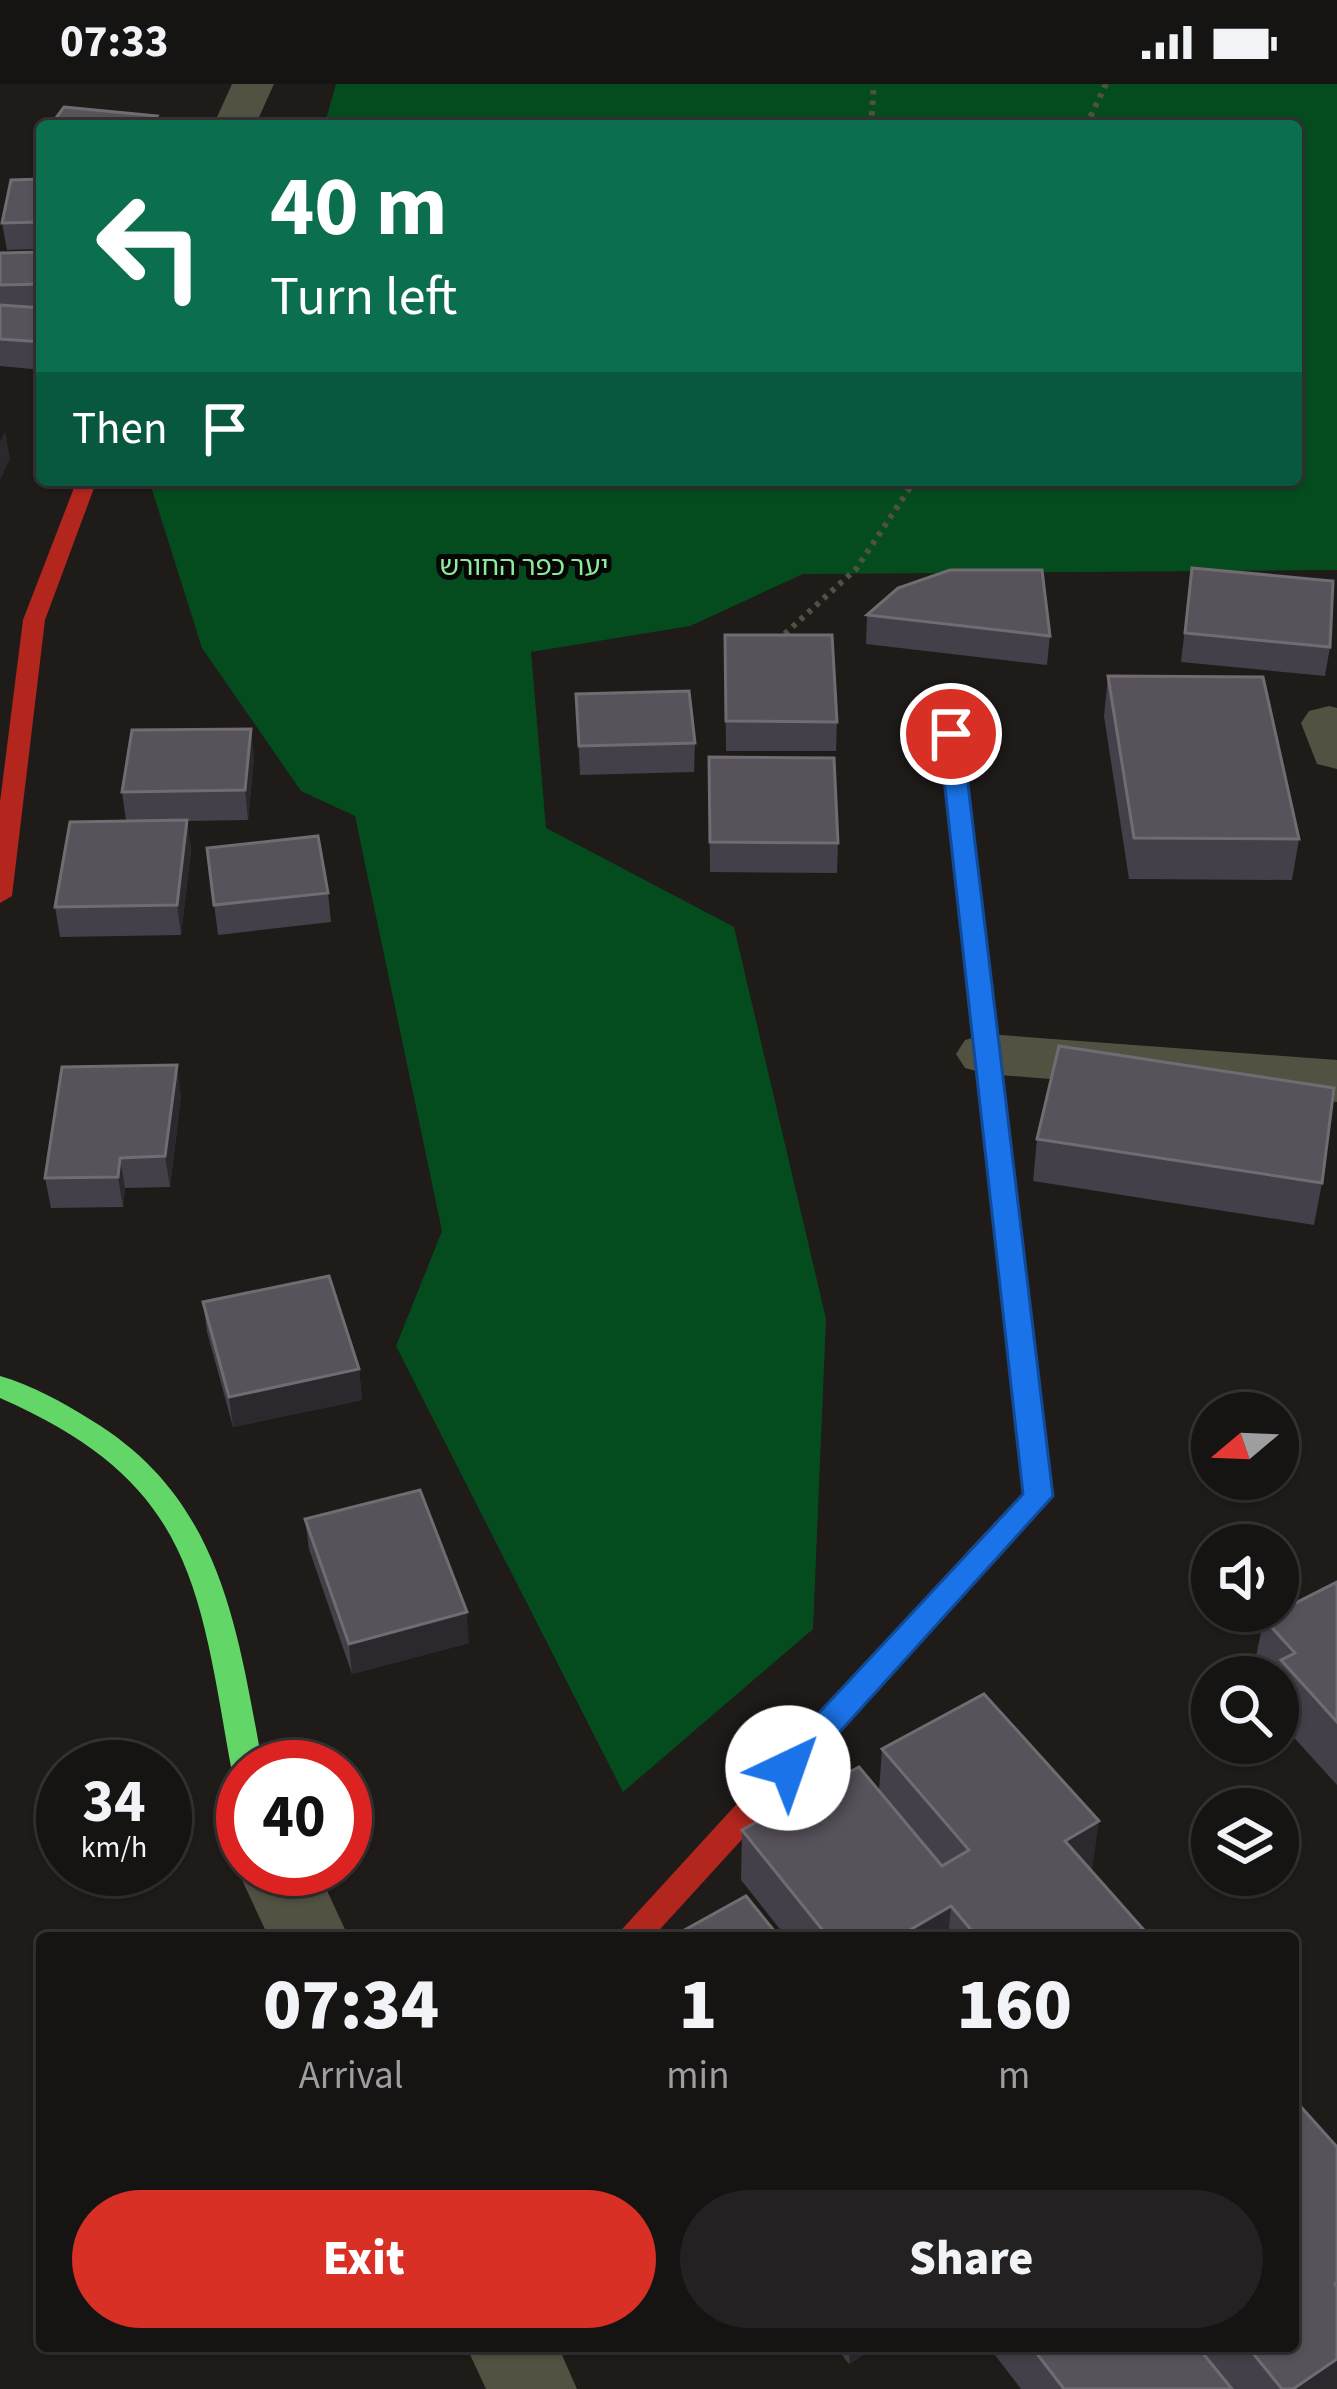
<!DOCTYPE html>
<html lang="en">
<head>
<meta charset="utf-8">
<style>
	body { margin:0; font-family:"Source Sans 3","Noto Sans Hebrew",sans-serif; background:#232121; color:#f1f3f6; height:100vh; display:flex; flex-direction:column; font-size:45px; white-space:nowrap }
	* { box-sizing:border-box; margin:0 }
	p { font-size:39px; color:#9e9ea0 }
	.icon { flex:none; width:66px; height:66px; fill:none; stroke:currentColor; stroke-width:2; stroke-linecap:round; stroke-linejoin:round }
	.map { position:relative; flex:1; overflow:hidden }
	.sheet { position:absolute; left:36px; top:1848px; width:1263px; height:420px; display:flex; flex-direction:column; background:#161413; border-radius:12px; box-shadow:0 3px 9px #0004,0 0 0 3px #353333 }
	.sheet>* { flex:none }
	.guide { position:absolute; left:36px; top:36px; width:1266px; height:366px; border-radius:12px; box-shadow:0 3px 9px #0004,0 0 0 3px #353333; background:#0b6e4f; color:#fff; overflow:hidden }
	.needle { width:78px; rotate:251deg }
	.controls { position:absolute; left:1191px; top:1308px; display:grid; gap:24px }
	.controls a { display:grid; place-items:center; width:108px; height:108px; border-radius:50%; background:#161413; box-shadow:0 3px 9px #0004,0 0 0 3px #353333; font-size:60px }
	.speed { position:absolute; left:36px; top:1656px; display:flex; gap:24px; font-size:60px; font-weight:700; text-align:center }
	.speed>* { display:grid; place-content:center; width:156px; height:156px; border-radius:50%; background:#161413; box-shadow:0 3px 9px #0004,0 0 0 3px #353333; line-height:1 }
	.speed small { font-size:30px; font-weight:400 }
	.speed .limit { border:18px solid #d22; background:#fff; color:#111 }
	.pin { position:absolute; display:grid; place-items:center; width:102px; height:102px; color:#fff; margin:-51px; border:6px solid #fff; border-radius:50%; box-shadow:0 3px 12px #0007 }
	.me { position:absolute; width:132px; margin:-66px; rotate:42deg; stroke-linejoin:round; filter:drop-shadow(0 0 9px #0008) }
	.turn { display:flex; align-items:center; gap:42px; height:252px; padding:0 36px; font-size:54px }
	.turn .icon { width:156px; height:156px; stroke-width:2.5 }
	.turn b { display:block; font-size:84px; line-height:102px }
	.then { display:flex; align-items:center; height:114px; padding:0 36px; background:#0003; gap:24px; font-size:45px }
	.eta { display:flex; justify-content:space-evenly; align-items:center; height:204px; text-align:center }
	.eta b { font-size:72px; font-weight:800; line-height:84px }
	.button { display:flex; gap:24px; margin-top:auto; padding:24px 36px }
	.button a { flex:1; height:138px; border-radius:72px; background:#d93025; color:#fff; font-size:48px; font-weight:800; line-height:138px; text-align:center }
	.button a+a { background:#232121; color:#f1f3f6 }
	.status { display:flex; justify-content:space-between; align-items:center; height:84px; padding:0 60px; background:#161413; direction:ltr }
	.status svg { height:33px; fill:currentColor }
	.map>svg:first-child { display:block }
	.forest { fill:#044c1d }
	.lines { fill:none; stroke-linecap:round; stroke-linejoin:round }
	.path { stroke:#515045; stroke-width:6; stroke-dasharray:4.5 6; stroke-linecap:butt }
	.street { fill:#515242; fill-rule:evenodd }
	.fast { fill:#63d668; fill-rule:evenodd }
	.slow { fill:#ff974d; fill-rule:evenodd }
	.jam { fill:#b3261e; fill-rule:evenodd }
	.wall { fill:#443f49 }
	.shaded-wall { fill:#2d282e }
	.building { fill:#58525a; stroke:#716b72; stroke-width:3 }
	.route { fill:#1a73e8; stroke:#114b97; stroke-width:3 }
	.labels { text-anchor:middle; stroke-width:10; stroke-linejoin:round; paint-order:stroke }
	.far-park-label { font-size:27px; fill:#8bea9b; stroke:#080605 }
</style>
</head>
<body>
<div class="status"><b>07:33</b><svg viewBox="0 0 49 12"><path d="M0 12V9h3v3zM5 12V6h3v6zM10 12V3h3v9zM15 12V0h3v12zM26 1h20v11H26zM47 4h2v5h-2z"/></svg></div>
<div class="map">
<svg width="1337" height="2305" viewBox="0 0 1337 2305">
	<rect width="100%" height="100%" fill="#1e1b19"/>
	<polygon class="forest" points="336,0 1337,0 1337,486 803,490 690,542 531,568 546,744 734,843 826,1235 813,1545 623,1708 396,1262 442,1147 355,732 301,707 202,564 149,396 1296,396 1296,42 324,42"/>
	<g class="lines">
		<g class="path">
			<polyline points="871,42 874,0"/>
			<polyline points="1086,42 1106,0"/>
			<polyline points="777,557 856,485 915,396"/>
		</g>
		<g class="street">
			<polygon points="232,0 274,0 255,42 213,42"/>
			<polygon points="1329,622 1337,624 1337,685 1317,680 1301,639 1309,627"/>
			<polygon points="987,950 1337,976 1337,1018 987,990 965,984 956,970 965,956"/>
			<polygon points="243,1774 243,1785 317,1785 349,1854 269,1854 237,1785"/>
			<polygon points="466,2262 558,2262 577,2305 486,2305"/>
		</g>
		<g class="fast">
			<polygon points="951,643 962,650 1003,989 990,997 977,989 940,650"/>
			<path d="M 0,1292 C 32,1301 62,1318 91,1336 C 222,1415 237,1544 263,1683 L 243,1683 L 243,1694 L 231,1683 C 198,1496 191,1398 0,1314 Z"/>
		</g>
		<polygon class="slow" points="990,981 1003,989 1053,1412 992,1481 970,1481 966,1473 970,1465 1023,1409 977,989"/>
		<g class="jam">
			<polygon points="77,396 97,396 45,536 12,812 0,819 0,718 23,536"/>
			<polygon points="981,1462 992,1465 996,1473 992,1481 652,1854 614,1854 970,1465"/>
		</g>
	</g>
	<g class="wall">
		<polygon points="42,52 42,85 37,59"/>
		<polygon points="42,95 42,165 7,166 2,139"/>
		<polygon points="42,168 42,286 0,282 0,169"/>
		<polygon points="1192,484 1330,563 1325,592 1181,578"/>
		<polygon points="867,531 1050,552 1047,581 866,560"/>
		<polygon points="725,580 837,638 836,667 726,667"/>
		<polygon points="1108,592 1299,755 1292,796 1129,795 1104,632"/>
		<polygon points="576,610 695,659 694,688 580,691"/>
		<polygon points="709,673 838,759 837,789 710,788"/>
		<polygon points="254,674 248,736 187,737 191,766 181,851 60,853 55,823 126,737 122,708"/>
		<polygon points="207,764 328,809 331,838 218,851"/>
		<polygon points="181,1011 170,1103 125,1104 123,1123 51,1124 45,1094"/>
		<polygon points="1037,1055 1322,1099 1314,1141 1033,1097"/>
		<polygon points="203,1218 359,1285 362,1316 233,1343 207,1248"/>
		<polygon points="305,1435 469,1559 352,1590 309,1465"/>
		<polygon points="1337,1498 1337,1701 1278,1636 1278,1593 1260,1593 1253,1586 1264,1535"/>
		<polygon points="882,1665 1092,1787 1151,1854 787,1854 741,1796 742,1746 879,1707"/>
		<polygon points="835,2262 877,2262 849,2280"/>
		<polygon points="988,2262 1197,2262 1232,2305 1021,2305"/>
		<polygon points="1198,2262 1293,2262 1337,2305 1232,2305"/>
	</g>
	<g class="shaded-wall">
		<polygon points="5,347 10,375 0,396 0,358"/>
		<polygon points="251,645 254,674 248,736 245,706"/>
		<polygon points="187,736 191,766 181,851 177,821"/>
		<polygon points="177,981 181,1011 170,1103 165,1072"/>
		<polygon points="120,1074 125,1104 123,1123 118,1093"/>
		<polygon points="359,1285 362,1316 233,1343 229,1313"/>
		<polygon points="467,1528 469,1559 352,1590 349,1560"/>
		<polygon points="1099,1737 1092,1787 1065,1757"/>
		<polygon points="951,1822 948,1854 896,1854"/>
		<polygon points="850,2262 877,2262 849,2280"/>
		<polygon points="1337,2275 1337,2305 1293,2305"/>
	</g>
	<g class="building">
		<polygon points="64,23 157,32 150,42 50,42"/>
		<polygon points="42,95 42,138 2,139 11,96"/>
		<polygon points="42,168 42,200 0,201 0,169"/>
		<polygon points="0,221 42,224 42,258 0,255"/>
		<polygon points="1192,484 1333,497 1330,563 1185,549"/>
		<polygon points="950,486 1042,486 1050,552 867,531 898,504"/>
		<polygon points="725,551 832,551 837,638 726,637"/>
		<polygon points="1108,592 1263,593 1299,755 1134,754"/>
		<polygon points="689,607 695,659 579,662 576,610"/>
		<polygon points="251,645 245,706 122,708 132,646"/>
		<polygon points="709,673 834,674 838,759 710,758"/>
		<polygon points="187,736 177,821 55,823 70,738"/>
		<polygon points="318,752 328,809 214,821 207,764"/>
		<polygon points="1059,962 1334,1004 1322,1099 1037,1055"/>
		<polygon points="177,981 165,1072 120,1074 118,1093 45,1094 62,983"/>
		<polygon points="329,1192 359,1285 229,1313 203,1218"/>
		<polygon points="420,1406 467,1528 349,1560 305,1435"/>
		<polygon points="1337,1498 1337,1638 1281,1576 1295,1569 1264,1535"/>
		<polygon points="984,1610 1099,1737 1065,1757 1151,1854 978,1854 951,1822 896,1854 829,1854 742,1746 859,1683 942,1782 969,1766 882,1665"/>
		<polygon points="746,1812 780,1854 670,1854"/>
		<polygon points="1293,2014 1337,2063 1337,2199 1335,2200 1337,2203 1337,2275 1293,2305 1282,2305 1247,2262 1293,2262"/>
		<polygon points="1031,2262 1197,2262 1232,2305 1064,2305"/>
	</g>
	<polygon class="route" points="951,644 962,650 1053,1412 799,1693 788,1697 776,1693 772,1684 776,1675 1023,1410 939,650"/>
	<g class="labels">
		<g class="far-park-label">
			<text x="524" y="491">יער כפר החורש</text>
		</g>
	</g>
</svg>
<div class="controls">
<a><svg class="needle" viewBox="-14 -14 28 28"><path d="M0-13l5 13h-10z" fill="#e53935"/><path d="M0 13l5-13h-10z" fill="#9e9ea0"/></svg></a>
<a><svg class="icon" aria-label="sound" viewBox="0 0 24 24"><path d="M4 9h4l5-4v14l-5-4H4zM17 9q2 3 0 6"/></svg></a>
<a><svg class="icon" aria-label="search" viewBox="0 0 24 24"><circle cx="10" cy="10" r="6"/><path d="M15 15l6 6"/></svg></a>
<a><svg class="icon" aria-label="layers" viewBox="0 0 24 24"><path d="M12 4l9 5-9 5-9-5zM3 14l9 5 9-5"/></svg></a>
</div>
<div class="speed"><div>34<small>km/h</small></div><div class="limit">40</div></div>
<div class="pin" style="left:951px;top:650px;background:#d93025"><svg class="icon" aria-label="arrive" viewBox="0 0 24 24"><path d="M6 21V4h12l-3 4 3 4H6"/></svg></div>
<svg class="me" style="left:788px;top:1684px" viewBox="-20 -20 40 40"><circle r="19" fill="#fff"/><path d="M0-13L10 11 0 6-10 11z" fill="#1a73e8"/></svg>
<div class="guide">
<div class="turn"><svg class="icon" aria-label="left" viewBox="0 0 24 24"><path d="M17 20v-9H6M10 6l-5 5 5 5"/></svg><div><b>40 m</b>Turn left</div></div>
<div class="then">Then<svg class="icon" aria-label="arrive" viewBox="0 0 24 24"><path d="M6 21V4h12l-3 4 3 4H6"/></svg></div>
</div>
<section class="sheet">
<div class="eta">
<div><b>07:34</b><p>Arrival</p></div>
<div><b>1</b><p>min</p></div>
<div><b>160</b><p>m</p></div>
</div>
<div class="button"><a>Exit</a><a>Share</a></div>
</section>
</div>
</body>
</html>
